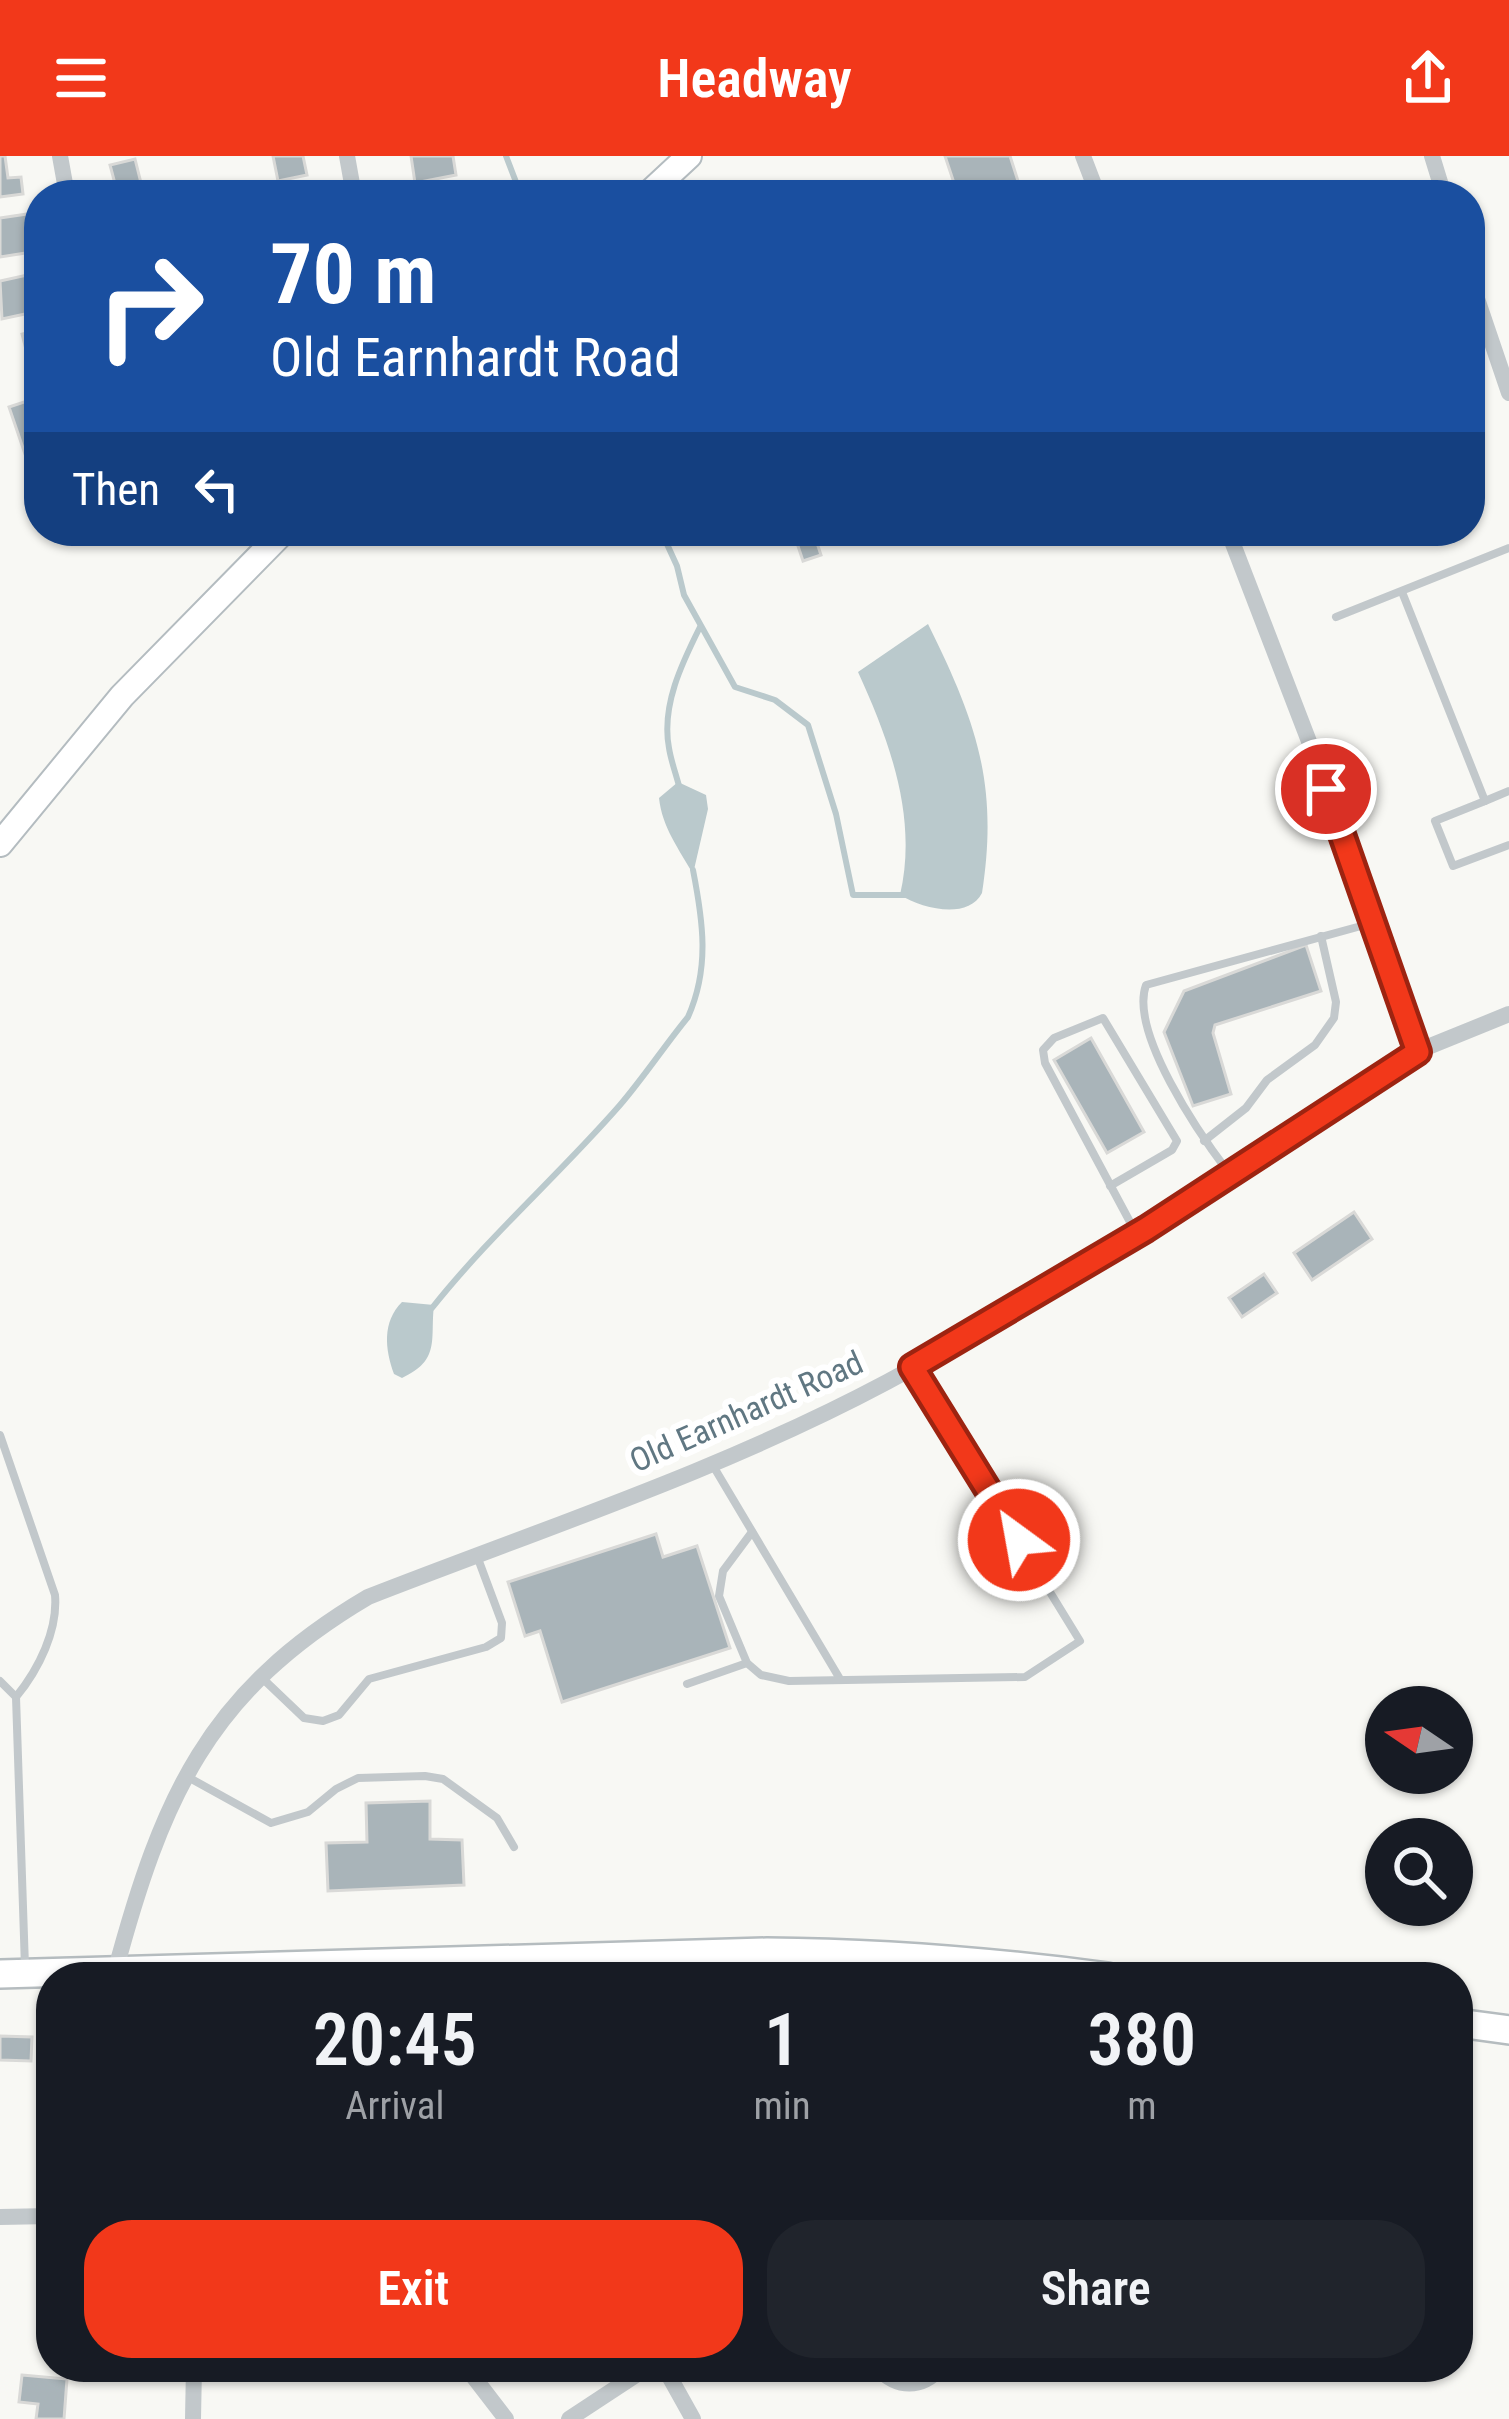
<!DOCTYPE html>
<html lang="en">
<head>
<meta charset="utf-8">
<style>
	body { margin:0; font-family:"Roboto Condensed",sans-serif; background:#20242c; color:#f1f3f6; height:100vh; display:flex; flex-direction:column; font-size:45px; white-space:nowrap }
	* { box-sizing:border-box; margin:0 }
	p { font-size:39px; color:#9ea1a6 }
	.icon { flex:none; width:66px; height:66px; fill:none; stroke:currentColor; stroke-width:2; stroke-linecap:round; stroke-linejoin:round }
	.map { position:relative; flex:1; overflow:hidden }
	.side { position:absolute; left:36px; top:1806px; width:1437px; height:420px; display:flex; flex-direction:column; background:#171b24; border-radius:48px; box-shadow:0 3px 9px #0004 }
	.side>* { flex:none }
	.banner { position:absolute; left:24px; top:24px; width:1461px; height:366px; border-radius:48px; box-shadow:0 3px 9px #0004; background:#1a4fa0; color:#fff; overflow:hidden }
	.needle { width:78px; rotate:283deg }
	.tools { position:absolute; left:1365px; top:1530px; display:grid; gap:24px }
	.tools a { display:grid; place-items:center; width:108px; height:108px; border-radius:50%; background:#171b24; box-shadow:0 3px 9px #0004; font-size:60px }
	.pin { position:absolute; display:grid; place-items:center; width:102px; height:102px; color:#fff; margin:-51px; border:6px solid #fff; border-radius:50%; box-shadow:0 3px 12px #0007 }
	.me { position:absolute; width:132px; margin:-66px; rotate:328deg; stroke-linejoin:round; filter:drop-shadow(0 0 9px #0008) }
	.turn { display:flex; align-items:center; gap:42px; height:252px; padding:0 48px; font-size:54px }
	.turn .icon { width:156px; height:156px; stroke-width:2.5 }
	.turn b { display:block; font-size:84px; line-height:102px }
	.then { display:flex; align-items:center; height:114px; padding:0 48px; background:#0003; gap:24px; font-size:45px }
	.eta { display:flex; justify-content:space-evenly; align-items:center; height:204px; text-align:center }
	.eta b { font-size:72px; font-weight:600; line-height:84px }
	.button { display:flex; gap:24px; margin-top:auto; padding:24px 48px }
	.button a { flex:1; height:138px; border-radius:48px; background:#f2381a; color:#fff; font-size:48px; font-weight:600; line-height:138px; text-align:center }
	.button a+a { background:#20242c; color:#f1f3f6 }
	header { display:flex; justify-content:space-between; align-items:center; height:156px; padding:0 48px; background:#f2381a; color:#fff; font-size:54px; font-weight:600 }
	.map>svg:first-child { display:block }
	.water { fill:#bac9cc }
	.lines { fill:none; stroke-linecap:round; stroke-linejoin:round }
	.stream { stroke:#bac9cc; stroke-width:6 }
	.building { fill:#a9b4b9; stroke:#d9d9d7; stroke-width:3 }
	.secondary-casing { stroke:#b4bcc0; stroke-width:28 }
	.primary-casing { stroke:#b5bcbf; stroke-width:32 }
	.lane { stroke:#c2c8cb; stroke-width:8 }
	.street { stroke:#c2c8cb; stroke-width:16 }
	.secondary { stroke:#fff; stroke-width:24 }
	.primary { stroke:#fff; stroke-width:27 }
	.route-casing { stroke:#9d2411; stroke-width:30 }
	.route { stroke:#f2381a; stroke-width:21 }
	.labels { text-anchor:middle; stroke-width:12; stroke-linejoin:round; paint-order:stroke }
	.street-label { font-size:33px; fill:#607782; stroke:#fff }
</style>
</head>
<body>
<header><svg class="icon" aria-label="menu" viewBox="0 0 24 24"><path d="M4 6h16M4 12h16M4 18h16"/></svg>Headway<svg class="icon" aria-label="share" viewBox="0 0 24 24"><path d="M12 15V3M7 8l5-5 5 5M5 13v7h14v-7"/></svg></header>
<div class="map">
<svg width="1509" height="2263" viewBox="0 0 1509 2263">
	<rect width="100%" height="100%" fill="#f8f8f4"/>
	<g class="water">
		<path d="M 928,468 C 976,565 999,628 982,737 C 968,764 923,753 900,739 C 918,662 890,586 858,516 Z"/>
		<path d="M 678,626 L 706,639 L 708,653 L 693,718 C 679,693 662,671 659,642 Z"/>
		<path d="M 402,1146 L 434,1149 C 430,1183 441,1204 402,1222 L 394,1218 C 385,1193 382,1166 402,1146 Z"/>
	</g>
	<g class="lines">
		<g class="stream">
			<polyline points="506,0 521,39"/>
			<polyline points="661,375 677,410 684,439 735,531 775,544 808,569 836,658 853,739 906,739"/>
			<path d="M 679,630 C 676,618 671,605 669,592 C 661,550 682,507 700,471"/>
			<path d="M 432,1152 C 490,1079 559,1019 620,949 C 644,921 665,889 688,861 C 710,812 703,765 693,714"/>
		</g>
	</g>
	<g class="building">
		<polygon points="0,0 5,0 8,22 21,21 23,38 0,41"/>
		<polygon points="273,0 303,0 307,19 278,25"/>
		<polygon points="411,0 453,0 456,19 415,27"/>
		<polygon points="945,0 1010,0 1018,25 975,39 958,39"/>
		<polygon points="135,3 144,39 118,39 110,9"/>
		<polygon points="27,58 32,96 0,101 0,62"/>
		<polygon points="36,117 39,155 2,163 0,125"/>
		<polygon points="39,174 39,223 34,224 22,178"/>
		<polygon points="39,241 39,293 25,298 9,251"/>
		<polygon points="804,375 813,375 821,399 803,405 794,378"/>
		<polygon points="1306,789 1321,835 1215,869 1213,877 1231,938 1193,950 1164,876 1184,835"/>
		<polygon points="1091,882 1144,976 1107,997 1054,904"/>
		<polygon points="1354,1056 1372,1083 1312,1124 1294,1097"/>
		<polygon points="1264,1118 1277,1137 1242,1161 1229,1142"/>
		<polygon points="656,1378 663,1401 697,1390 730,1492 562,1546 540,1475 525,1480 508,1426"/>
		<polygon points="430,1645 430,1683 462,1684 464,1729 328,1735 326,1687 367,1686 366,1647"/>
		<polygon points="0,1880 32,1881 31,1905 0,1904"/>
		<polygon points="22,2219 67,2223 64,2263 36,2263 38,2248 19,2246"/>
	</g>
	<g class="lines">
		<g class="secondary-casing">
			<g id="secondary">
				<polyline points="647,39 689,0"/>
				<polyline points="0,688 122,540 284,375"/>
			</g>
		</g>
		<g class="primary-casing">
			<g id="primary">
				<path d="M 0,1818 L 767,1796 C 881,1797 995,1806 1108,1821"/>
				<polyline points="1458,1867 1509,1874"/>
			</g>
		</g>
		<g class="lane">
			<polyline points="1402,436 1485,645 1435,665 1453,710 1509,689"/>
			<polyline points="1336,461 1509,392"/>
			<polyline points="1485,645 1509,635"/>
			<polyline points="1204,985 1246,952 1267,924 1315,889 1334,862 1336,846 1321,780"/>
			<path d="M 1229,1017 C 1200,979 1129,876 1146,829 L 1372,767"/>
			<polyline points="1110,1030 1172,994 1177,985 1103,862 1054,882 1043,894 1045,907 1137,1079"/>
			<path d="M 0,1279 L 55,1439 C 58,1474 39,1513 16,1541"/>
			<polyline points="712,1308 840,1523"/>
			<polyline points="752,1376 723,1415 719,1440 747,1507 761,1519 789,1525 1025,1521 1080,1485 913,1213"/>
			<polyline points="260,1520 304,1562 323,1565 339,1559 369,1523 486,1491 501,1482 502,1467 477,1400"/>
			<polyline points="0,1525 16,1541 25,1811"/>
			<polyline points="687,1528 747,1507"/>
			<polyline points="186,1620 271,1667 308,1656 336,1633 358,1622 425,1620 443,1623 497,1662 514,1691"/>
		</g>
		<g class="street">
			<polyline points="60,0 67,39"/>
			<polyline points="347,0 354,39"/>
			<polyline points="1083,0 1098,39"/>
			<polyline points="1432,0 1444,39"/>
			<polyline points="1470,122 1509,237"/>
			<polyline points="1418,895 1509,858"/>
			<path d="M 115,1816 C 162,1642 207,1536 368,1441 C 542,1373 722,1314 887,1226 C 1071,1127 1244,1010 1418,895 L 1310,588 L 1228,375"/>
			<polyline points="0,2061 51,2060"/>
			<polyline points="466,2211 506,2263"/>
			<polyline points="664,2211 693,2263"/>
			<path d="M 877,2211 C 897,2233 922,2233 941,2211"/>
			<polyline points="193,2263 194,2211"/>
			<polyline points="569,2263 648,2211"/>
		</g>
		<use href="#secondary" class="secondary"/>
		<use href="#primary" class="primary"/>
	</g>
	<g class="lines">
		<g class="route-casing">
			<polyline id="route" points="1019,1384 912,1211 1146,1073 1418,896 1326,633"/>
		</g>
		<use href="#route" class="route"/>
	</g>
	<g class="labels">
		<g class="street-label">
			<text transform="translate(746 1255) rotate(-24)" y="12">Old Earnhardt Road</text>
		</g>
	</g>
</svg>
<div class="tools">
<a><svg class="needle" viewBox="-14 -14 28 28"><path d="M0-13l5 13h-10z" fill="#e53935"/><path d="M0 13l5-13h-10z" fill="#9ea1a6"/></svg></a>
<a><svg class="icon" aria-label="search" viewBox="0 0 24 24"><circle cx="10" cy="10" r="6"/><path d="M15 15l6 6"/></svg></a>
</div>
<div class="pin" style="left:1326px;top:633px;background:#d93025"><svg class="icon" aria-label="arrive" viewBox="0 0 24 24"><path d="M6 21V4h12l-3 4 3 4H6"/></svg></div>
<svg class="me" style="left:1019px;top:1384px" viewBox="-20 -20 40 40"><circle r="17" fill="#f2381a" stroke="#fff" stroke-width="3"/><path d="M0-11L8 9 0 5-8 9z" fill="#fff"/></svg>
<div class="banner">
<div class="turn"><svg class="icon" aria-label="right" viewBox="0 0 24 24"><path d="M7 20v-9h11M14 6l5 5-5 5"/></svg><div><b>70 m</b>Old Earnhardt Road</div></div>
<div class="then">Then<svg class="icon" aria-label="left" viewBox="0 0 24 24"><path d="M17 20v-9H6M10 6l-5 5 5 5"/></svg></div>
</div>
<section class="side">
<div class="eta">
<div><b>20:45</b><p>Arrival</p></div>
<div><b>1</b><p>min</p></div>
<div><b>380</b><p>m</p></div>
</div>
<div class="button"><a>Exit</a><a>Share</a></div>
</section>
</div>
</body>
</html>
